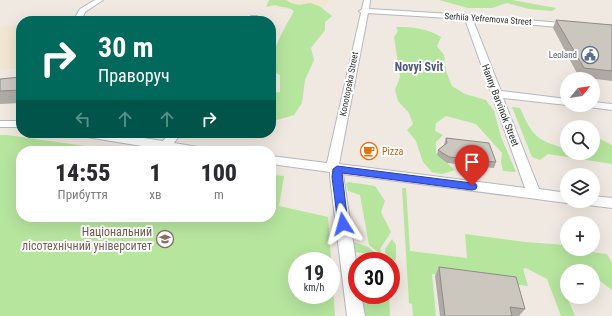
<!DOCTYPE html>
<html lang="uk">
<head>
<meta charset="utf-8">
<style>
	body { margin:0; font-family:"Roboto Condensed",sans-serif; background:#f7f7f7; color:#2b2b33; height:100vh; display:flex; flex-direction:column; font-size:15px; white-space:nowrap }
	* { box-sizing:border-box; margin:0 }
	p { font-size:13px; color:#7c7c81 }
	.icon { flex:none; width:22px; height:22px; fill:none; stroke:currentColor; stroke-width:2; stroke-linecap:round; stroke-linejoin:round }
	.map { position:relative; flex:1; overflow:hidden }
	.drawer { position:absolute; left:16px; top:146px; width:260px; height:76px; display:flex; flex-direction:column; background:#fff; border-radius:16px; box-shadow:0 4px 16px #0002 }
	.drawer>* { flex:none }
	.guide { position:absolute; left:16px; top:16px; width:260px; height:122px; border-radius:16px; box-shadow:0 4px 16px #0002; background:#00695c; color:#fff; overflow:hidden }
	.needle { width:26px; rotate:60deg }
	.tools { position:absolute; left:560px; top:72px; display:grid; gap:8px }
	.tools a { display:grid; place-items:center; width:40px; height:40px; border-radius:50%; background:#fff; box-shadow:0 4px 16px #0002; font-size:20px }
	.speed { position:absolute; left:288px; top:252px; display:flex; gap:8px; font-size:20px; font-weight:700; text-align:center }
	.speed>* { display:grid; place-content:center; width:52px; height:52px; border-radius:50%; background:#fff; box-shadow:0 4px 16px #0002; line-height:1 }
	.speed small { font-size:10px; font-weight:400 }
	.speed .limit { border:6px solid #d22; background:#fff; color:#111 }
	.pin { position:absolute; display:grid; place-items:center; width:34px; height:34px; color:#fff; margin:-41px -17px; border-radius:50% 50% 50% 0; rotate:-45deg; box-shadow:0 0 4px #0007 }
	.pin .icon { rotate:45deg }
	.me { position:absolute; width:44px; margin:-22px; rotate:352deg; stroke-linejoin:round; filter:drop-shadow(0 0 3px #0008) }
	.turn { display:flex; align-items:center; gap:14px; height:84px; padding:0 16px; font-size:18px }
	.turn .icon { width:52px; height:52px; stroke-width:2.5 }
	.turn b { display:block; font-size:28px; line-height:34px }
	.lanes { display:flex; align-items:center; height:38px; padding:0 16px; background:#0003; justify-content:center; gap:20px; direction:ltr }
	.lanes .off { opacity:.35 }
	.eta { display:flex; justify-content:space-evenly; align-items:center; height:68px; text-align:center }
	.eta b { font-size:24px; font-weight:800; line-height:28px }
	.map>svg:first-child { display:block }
	.education { fill:#f0e6d1 }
	.green { fill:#b6e59e; fill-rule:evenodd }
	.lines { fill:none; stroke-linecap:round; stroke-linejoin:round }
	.minor-casing { stroke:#b4b7c1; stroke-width:2 }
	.minor { fill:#fff; fill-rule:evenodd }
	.wall { fill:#afaba4 }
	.building { fill:#cbc7bf; stroke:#8e8b86 }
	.route { fill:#4264fb; stroke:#2b41a3 }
	.labels { text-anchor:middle; stroke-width:4; stroke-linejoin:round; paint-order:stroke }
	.far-street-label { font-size:9px; fill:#2e2e2e; stroke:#fff }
	.far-service-label { font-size:9px; fill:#4e5e75; stroke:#fff; text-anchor:end }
	.street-label { font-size:10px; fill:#2e2e2e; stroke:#fff }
	.food-label { font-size:10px; fill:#c56008; stroke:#fff; text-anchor:start }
	.far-district-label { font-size:12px; font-weight:bold; fill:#4d5680; stroke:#fff }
	.near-education-label { font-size:12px; fill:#785e54; stroke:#fff; text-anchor:end }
</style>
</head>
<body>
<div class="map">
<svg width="612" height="316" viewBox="0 0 612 316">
	<rect width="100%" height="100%" fill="#efe9e1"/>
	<g class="education">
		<polygon points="274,0 329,0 320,13 268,7"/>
		<polygon points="21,25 21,68 0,70 0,27"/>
	</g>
	<g class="green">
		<path d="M 269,0 L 286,0 L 291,3 L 299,5 L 310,3 L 319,6 L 332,16 L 325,22 L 325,30 L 311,48 L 314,60 L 305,80 L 302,103 L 294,115 L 277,120 L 271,119 L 271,93 L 280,92 L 280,75 L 271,71 C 271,50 284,29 294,11 C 288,6 282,8 275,5 L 266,7 Z"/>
		<polygon points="439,0 512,0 556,8 552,11 529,9 507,3 492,8 468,8"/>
		<path d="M 396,27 C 413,27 427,28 441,37 L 437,46 L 444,55 L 446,71 L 452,86 L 465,94 L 486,100 L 494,111 L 501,137 L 516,172 L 503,171 L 501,162 L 502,153 L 476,124 L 446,116 L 436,123 L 435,131 L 443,135 L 436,142 L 436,153 L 455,170 L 442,174 L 432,172 L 423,162 L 416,141 L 407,130 L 413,124 L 409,113 L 398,101 L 395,90 L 400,77 L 394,37 L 398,31 Z"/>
		<path d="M 512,107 L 520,108 C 533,137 536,140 567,149 L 567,153 L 593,153 L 593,139 L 598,138 L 612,145 L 612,164 L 548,154 L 540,160 L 532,157 Z"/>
		<path d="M 0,135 L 7,135 L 120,151 L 21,151 L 21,217 L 271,217 L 271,175 L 284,176 L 279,206 L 328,217 L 335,316 L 0,316 ZM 297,261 L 331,261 L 331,295 L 297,295 Z"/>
		<polygon points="348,182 375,186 385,201 381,212 391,232 380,249 382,255 369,245 360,195 348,191 346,184"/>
		<path d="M 402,188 L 406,188 L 410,251 L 467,258 L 465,234 L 525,242 L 566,245 L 567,249 C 580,249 593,253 607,254 L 612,263 L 612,290 L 596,278 L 593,278 L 593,271 L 567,271 L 567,277 L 560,280 L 575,316 L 561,316 L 547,279 L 526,268 L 523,269 L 528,286 L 432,274 L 436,316 L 413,316 L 412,304 L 409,303 Z"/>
		<polygon points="392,239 396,245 396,259 393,263 386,258 385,249"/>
		<polygon points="351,241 368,247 382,258 383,261 367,261 364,253 354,252"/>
		<polygon points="359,295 389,295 390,316 362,316"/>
	</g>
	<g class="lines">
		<g class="minor-casing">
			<g id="minor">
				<polygon points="95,0 103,0 85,12 81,21 73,21 80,9"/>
				<path d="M 364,0 L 370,0 L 369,9 L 468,15 L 574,24 L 574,28 L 571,28 L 473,20 L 501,91 L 567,99 L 567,105 L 503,98 L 539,189 L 567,193 L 567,201 L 572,201 L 567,203 L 343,174 L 357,268 L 357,295 L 361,295 L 365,316 L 347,316 L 330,177 L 330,172 L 271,164 L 271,156 L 327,163 L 361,13 L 359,11 L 362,9 ZM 368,13 L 465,19 L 525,188 L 339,164 Z"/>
				<polygon points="251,16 257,16 258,21 250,21"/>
				<polygon points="593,102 612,104 612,110 589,107 588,105 593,105"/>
				<rect x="0" y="121" width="21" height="6"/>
				<polygon points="81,133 110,133 163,141 169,133 181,133 174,143 203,148 205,151 165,151 160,149 87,137 83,136"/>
				<polygon points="593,196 612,198 612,208 588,205 586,201 593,201"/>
			</g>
		</g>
		<use href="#minor" class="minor"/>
	</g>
	<g class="wall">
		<polygon points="556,20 612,25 612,81 579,77 553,28"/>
		<polygon points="21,77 21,103 0,104 0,79"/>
		<polygon points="446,138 496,162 494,168 483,167 481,171 459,168 458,164 447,163 437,155 438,150 444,145"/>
		<polygon points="439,267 525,309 519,316 440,316 435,276"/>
	</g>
	<g class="building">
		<polygon points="556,20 612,25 612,71 584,68"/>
		<polygon points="21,77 21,90 0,91 0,79"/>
		<polygon points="446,138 489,143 496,162 482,161 483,165 461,163 460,158 449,157 438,150 447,143"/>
		<polygon points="439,267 516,277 525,309 510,307 512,316 445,316"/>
	</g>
	<polygon class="route" points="337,166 472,183 476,184 477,186 476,189 472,190 342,173 348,224 347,227 343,228 339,227 338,224 332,177 333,169"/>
	<defs>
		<g id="civic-ring" transform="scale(0.9)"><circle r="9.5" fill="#fff" stroke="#5c6f8a" stroke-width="1.5"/><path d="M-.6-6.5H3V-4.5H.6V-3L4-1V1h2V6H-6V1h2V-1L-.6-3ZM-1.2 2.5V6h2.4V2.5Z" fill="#5c6f8a"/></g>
		<g id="cafe-ring" transform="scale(0.9)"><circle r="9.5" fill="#fff" stroke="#e8710a" stroke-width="1.5"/><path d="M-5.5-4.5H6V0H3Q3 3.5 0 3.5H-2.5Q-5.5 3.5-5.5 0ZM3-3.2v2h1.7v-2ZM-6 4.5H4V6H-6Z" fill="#e8710a"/></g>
		<g id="university-ring" transform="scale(0.9)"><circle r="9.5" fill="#fff" stroke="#8d6e63" stroke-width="1.5"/><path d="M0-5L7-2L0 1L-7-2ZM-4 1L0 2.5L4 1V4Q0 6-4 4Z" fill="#8d6e63"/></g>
	</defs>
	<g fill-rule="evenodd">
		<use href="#civic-ring" x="590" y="55"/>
		<use href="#cafe-ring" x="369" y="151"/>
		<use href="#university-ring" x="165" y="239"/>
	</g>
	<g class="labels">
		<g class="far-street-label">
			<text transform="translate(488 19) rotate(4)" y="3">Serhiia Yefremova Street</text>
			<text transform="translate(349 84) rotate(-79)" y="3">Konotopska Street</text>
		</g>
		<g class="far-service-label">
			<text x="577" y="58">Leoland</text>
		</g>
		<g class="street-label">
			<text transform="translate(501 105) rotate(69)" y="4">Hanny Barvinok Street</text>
		</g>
		<g class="food-label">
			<text x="382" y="155">Pizza</text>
		</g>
		<g class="far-district-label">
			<text x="419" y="71">Novyi Svit</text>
		</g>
		<g class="near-education-label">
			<text x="152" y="236">Національний<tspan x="152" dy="14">лісотехнічний університет</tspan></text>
		</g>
	</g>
</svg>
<div class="tools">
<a><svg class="needle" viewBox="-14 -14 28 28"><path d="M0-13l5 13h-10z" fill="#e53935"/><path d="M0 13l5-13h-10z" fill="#7c7c81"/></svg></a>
<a><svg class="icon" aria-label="search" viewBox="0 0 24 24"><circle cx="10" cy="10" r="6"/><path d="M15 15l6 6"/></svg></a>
<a><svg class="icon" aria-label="layers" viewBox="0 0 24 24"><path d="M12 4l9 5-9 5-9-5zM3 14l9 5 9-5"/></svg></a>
<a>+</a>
<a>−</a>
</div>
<div class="speed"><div>19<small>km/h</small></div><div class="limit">30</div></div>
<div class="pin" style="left:472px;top:186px;background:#d93025"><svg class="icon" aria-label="arrive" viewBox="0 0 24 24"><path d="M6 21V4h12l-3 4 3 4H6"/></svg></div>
<svg class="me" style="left:343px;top:224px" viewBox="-20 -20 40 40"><path d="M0-17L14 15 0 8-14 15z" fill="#4264fb" stroke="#fff" stroke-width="4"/></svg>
<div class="guide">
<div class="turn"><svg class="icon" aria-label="right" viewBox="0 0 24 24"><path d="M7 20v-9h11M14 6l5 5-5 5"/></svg><div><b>30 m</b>Праворуч</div></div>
<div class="lanes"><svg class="icon off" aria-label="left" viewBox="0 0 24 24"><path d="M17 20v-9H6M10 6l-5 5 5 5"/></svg><svg class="icon off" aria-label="ahead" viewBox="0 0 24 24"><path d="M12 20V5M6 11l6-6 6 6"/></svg><svg class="icon off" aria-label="ahead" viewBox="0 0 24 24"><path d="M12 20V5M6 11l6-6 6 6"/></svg><svg class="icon" aria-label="right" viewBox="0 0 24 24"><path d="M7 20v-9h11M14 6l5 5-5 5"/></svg></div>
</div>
<section class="drawer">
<div class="eta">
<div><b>14:55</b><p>Прибуття</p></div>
<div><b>1</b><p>хв</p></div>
<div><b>100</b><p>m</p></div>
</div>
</section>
</div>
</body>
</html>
